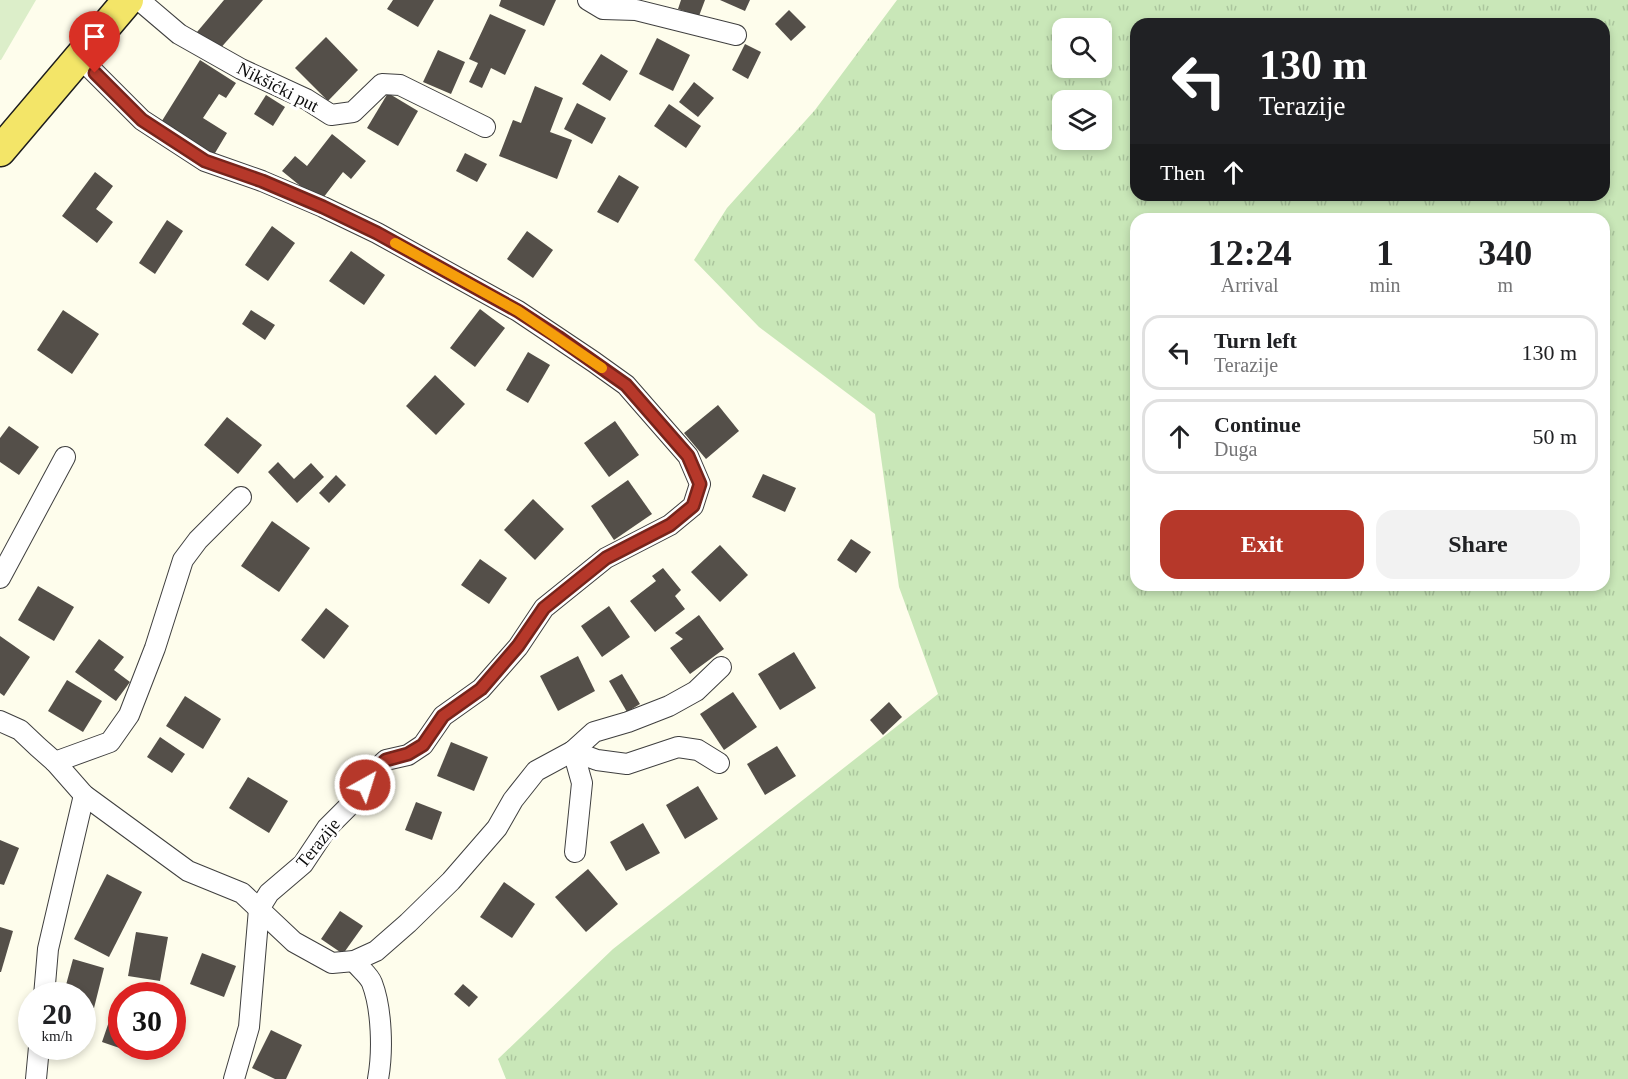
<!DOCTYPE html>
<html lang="en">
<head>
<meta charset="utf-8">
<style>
	body { margin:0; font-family:Georgia,serif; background:#f2f2f2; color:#202124; height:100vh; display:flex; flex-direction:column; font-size:22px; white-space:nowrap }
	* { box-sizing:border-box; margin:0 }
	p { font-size:20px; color:#757577 }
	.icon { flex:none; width:33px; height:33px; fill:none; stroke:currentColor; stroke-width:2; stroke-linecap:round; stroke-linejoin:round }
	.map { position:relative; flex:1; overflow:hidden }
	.panel { position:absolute; left:1130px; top:213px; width:480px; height:378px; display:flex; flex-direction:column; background:#fff; border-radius:18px; box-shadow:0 3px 9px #0003 }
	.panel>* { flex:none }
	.hud { position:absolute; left:1130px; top:18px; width:480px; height:183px; border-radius:18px; box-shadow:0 3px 9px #0003; background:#202124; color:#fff; overflow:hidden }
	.fabs { position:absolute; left:1052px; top:18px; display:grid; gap:12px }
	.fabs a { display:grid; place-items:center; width:60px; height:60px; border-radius:12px; background:#fff; box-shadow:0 3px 9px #0003; font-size:30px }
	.speed { position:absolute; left:18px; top:982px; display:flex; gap:12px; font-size:30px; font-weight:700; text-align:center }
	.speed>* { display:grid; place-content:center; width:78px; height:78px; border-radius:50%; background:#fff; box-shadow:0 3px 9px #0003; line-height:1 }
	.speed small { font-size:15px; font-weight:400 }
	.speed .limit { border:9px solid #d22; background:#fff; color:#111 }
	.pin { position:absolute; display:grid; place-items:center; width:51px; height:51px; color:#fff; margin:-62px -26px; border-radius:50% 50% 50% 0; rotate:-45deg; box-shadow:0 0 6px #0007 }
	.pin .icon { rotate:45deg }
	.me { position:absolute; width:66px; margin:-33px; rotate:39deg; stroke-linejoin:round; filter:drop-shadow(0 0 4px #0008) }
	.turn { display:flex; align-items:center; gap:21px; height:126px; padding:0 30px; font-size:27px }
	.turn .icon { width:78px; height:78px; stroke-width:2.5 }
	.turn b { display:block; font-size:42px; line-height:51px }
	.then { display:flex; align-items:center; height:57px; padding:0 30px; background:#0003; gap:12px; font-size:22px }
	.eta { display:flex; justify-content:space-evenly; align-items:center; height:102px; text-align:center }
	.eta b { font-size:36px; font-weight:700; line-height:42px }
	.primary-button { display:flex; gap:12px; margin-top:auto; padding:12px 30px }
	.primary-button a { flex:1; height:69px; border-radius:18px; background:#b6382a; color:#fff; font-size:24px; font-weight:700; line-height:69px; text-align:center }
	.primary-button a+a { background:#f2f2f2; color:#202124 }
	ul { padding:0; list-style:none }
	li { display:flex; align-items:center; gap:18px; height:75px; margin:0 12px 9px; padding:0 18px; border:3px solid #e0e0e0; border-radius:18px }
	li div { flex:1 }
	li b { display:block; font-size:22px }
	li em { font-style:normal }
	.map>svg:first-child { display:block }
	.grass { fill:url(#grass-tufts); fill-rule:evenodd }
	.pitch { fill:#dceec9 }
	.building { fill:#544f49 }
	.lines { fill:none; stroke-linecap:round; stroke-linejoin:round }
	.minor-casing { stroke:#3f3f3f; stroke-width:22 }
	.primary-casing { stroke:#1d1d1d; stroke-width:33 }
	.minor { stroke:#fff; stroke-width:20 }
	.primary { stroke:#f3e568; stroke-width:30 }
	.route-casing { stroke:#76241b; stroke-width:15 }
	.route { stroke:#b6382a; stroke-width:10 }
	.slow { stroke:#f59e0b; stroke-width:10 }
	.labels { text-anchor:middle; stroke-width:6; stroke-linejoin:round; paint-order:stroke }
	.street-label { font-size:18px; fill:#0c0c0c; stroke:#fff }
</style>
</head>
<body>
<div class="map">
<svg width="1628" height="1079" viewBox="0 0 1628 1079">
	<defs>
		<pattern id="grass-tufts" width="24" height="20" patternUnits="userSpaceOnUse" patternTransform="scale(1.5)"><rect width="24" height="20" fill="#c9e7b8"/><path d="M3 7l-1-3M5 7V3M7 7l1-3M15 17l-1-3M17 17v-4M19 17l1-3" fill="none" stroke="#abc59d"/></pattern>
	</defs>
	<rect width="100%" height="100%" fill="#fefdec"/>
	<path class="grass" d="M 897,0 L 1628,0 L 1628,1079 L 506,1079 L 498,1059 L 613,949 L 938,694 L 899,587 L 875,414 L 759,327 L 694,260 L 727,208 L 815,110 ZM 1136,24 L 1604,24 L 1604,195 L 1136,195 ZM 1062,28 L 1101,28 L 1101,68 L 1062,68 ZM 1062,100 L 1101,100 L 1101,140 L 1062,140 ZM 1136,219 L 1604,219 L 1604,585 L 1136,585 Z"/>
	<polygon class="pitch" points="0,0 36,0 1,60 0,60"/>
	<g class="building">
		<polygon points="224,0 263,0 218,51 197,32"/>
		<polygon points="393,0 434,0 418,27 387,9"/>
		<polygon points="501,0 556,0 544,26 499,6"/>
		<polygon points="681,0 705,0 699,16 678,9"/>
		<polygon points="720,0 750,0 745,11"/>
		<polygon points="789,10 806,27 791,41 775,24"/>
		<polygon points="490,14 526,30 505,75 491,68 482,88 469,82 478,63 469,59"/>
		<polygon points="326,37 358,70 328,101 295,68"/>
		<polygon points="657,38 690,55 673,91 639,74"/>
		<polygon points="745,44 761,52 748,79 732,70"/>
		<polygon points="438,50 465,62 451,94 423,82"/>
		<polygon points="601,54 628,71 610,101 582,84"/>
		<polygon points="200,60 236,83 226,98 219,94 203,118 227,133 212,158 160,124"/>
		<polygon points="694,82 714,98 698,117 679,102"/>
		<polygon points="535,86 563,98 550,132 572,140 557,179 499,156 513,120 521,123"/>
		<polygon points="388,93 418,111 398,146 367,128"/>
		<polygon points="266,95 285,107 273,126 254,114"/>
		<polygon points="577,103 606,118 592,144 564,129"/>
		<polygon points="669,104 701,126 686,148 654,126"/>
		<polygon points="332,134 366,161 351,179 343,172 320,202 282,171 295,156 307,166"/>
		<polygon points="465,153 487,164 477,182 456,171"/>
		<polygon points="95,172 113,186 96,209 113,222 97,243 62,216"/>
		<polygon points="619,175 639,187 618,223 597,212"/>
		<polygon points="167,220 183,231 155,274 139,263"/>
		<polygon points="272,226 295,243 268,281 245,265"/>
		<polygon points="527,231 553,250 533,278 507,259"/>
		<polygon points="351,251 385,275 364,305 329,281"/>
		<polygon points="480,309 505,328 475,367 450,348"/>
		<polygon points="63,310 99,334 72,374 37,350"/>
		<polygon points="251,310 275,325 265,340 242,324"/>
		<polygon points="528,352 550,365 528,403 506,390"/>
		<polygon points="435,375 465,404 436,435 406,406"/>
		<polygon points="718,405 739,431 706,459 684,433"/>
		<polygon points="227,417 262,445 238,474 204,445"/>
		<polygon points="615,421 639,455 609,477 584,443"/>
		<polygon points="9,426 39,447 19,475 0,462 0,438"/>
		<polygon points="278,462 294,479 311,463 324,477 297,503 268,472"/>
		<polygon points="763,474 796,488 785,512 752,497"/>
		<polygon points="336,475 346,485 329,503 319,493"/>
		<polygon points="628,480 652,514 614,540 591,506"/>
		<polygon points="533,499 564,529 535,560 504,530"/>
		<polygon points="272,521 310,548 279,592 241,566"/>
		<polygon points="851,539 871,552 856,573 837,560"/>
		<polygon points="720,545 748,575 720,602 691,572"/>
		<polygon points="480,559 507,578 489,604 461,585"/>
		<polygon points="663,568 681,590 675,596 685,609 655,632 630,601 656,581 652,576"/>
		<polygon points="38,586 74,607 54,641 18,620"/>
		<polygon points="609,606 630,637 602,657 581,626"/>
		<polygon points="326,608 349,626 324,659 301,640"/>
		<polygon points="699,615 724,649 690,674 670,648 683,639 675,633"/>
		<polygon points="0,636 30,657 4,696 0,693"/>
		<polygon points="99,639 124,657 114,670 130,682 116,701 75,672"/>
		<polygon points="794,652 816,688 780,710 758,674"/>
		<polygon points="578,656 595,691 558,711 540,676"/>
		<polygon points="622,674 640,704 627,712 609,681"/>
		<polygon points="67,680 102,701 83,732 48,711"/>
		<polygon points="733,692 757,727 724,750 700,714"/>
		<polygon points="185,696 221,719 203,749 166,726"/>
		<polygon points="889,702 902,717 883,735 870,720"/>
		<polygon points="160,737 185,754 172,773 147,757"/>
		<polygon points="451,742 488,757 474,791 437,776"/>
		<polygon points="777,746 796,776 765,795 747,764"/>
		<polygon points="248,777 288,801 269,833 229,808"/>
		<polygon points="698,786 718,819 685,839 666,805"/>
		<polygon points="416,802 442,812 432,840 405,830"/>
		<polygon points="643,823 660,853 626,871 610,842"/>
		<polygon points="0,840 19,848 4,885 0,884"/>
		<polygon points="588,869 618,904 586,932 555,897"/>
		<polygon points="107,874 142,892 109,957 74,939"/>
		<polygon points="504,882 535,904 512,938 480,917"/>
		<polygon points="340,911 363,926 343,954 321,939"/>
		<polygon points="0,927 13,931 1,972 0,972"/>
		<polygon points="136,932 168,937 160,981 128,976"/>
		<polygon points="202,953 236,966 224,997 190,984"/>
		<polygon points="73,959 104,968 94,1008 82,1005 82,996 63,996"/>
		<polygon points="463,984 478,997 469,1007 454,994"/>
		<polygon points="114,1007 122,1010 122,1047 139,1047 137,1054 102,1042"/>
		<polygon points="271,1030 302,1045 286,1079 275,1079 252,1068"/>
	</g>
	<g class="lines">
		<g class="minor-casing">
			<g id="minor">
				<polyline points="139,0 179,34 241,69 306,99 331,115 353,112 382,84 400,85 485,127"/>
				<polyline points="588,0 603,9 636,10 736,35"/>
				<polyline points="79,57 142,120 205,161 262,181 323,207 377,233 518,311 594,362 626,385 688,456 700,484 693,506 670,525 606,558 544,608 518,647 481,689 443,716 423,745 408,755 386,760 372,773 359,796 327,828 303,864 269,893 259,909 249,1027 234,1079"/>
				<polyline points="0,578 65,457"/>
				<polyline points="0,721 20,730 38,747 55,762 84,795 188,871 242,893 294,942 332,963 354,961 376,951 408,923 451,881 497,828 513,800 536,771 573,751 594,732 628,722 669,706 696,691 721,667"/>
				<polyline points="573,751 597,760 627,764 678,747 698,750 719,763"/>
				<polyline points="573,751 582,783 575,852"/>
				<polyline points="55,762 110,742 129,715 155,648 183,560 198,540 241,497"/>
				<path d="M 354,961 C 359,968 369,975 372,983 C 382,1009 383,1052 378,1079"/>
				<polyline points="44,996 48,949 84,795"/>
				<polyline points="36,1079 39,1047"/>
			</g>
		</g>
		<g class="primary-casing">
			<polyline id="primary" points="0,151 128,0"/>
		</g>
		<use href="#minor" class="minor"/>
		<use href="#primary" class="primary"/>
	</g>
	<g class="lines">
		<g class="route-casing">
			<polyline id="route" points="95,73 142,120 205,161 262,181 323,207 377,233 518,311 558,337 626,385 688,456 700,484 693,506 670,525 606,558 544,608 518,646 481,689 443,716 423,745 408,754 386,760 372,773 365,785"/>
		</g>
		<use href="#route" class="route"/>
		<polyline class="slow" points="395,243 518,311 602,368"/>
	</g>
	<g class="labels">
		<g class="street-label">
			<text transform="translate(278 87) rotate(27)" y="6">Nikšićki put</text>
			<text transform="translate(318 843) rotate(-51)" y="6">Terazije</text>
		</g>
	</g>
</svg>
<div class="fabs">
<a><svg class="icon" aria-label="search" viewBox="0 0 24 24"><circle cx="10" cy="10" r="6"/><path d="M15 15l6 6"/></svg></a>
<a><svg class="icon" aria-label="layers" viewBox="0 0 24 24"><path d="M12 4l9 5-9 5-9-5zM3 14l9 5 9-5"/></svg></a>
</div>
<div class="speed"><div>20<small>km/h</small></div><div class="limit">30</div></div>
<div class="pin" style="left:95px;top:73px;background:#d93025"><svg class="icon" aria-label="arrive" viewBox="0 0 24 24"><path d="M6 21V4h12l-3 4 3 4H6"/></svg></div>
<svg class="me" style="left:365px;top:785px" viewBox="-20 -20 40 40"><circle r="17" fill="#b6382a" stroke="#fff" stroke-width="3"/><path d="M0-11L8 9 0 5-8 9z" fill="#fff"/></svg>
<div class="hud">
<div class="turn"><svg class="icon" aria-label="left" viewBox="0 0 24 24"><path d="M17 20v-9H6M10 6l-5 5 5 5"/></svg><div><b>130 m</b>Terazije</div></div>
<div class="then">Then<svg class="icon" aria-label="ahead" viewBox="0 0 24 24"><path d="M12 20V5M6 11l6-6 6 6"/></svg></div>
</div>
<section class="panel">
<div class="eta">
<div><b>12:24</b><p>Arrival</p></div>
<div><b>1</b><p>min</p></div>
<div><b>340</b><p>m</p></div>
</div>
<ul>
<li><svg class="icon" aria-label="left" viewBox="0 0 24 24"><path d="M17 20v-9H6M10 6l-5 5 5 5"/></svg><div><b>Turn left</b><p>Terazije</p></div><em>130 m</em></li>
<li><svg class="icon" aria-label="ahead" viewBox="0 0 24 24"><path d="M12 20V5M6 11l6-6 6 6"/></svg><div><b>Continue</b><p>Duga</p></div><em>50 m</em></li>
</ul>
<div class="primary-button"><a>Exit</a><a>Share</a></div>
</section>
</div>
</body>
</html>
